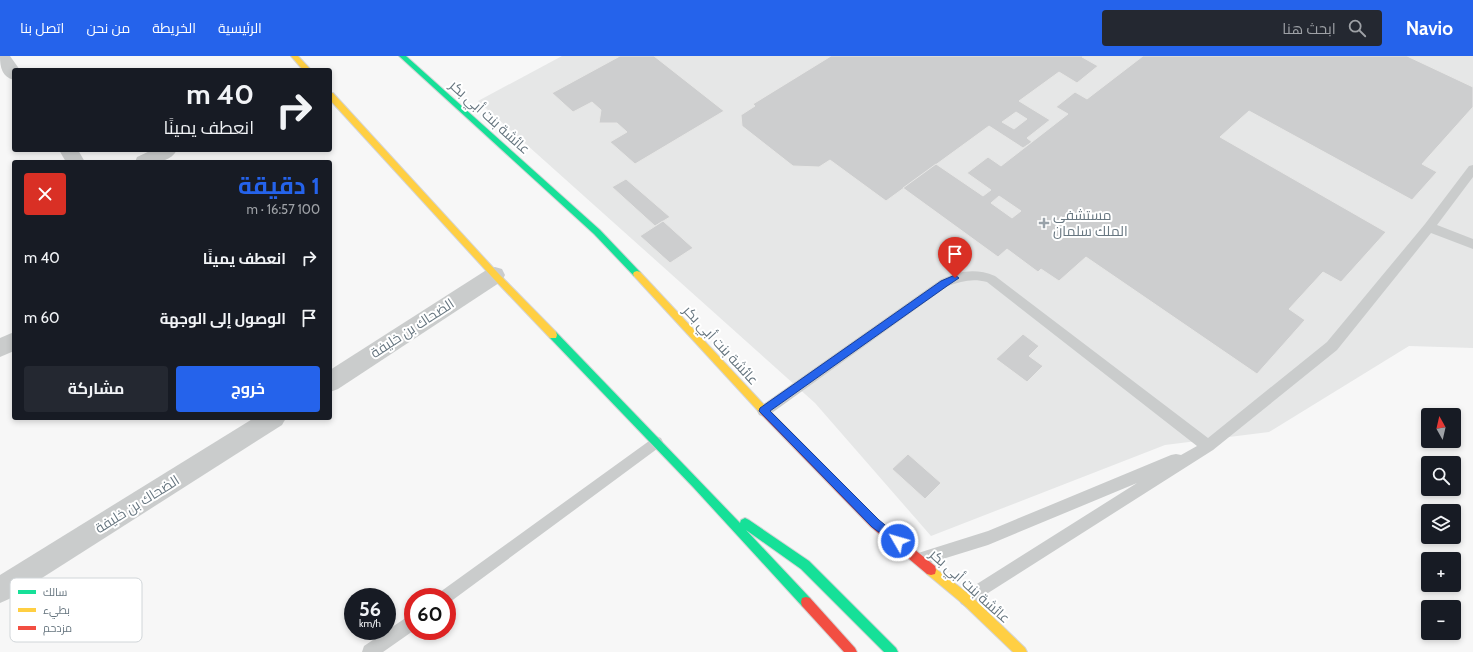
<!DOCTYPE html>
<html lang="ar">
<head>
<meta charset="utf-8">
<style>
	body { margin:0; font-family:Cabin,Cairo,sans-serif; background:#242831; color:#f1f3f6; direction:rtl; height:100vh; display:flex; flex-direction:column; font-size:15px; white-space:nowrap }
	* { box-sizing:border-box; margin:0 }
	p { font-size:13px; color:#9ea1a6 }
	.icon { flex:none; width:22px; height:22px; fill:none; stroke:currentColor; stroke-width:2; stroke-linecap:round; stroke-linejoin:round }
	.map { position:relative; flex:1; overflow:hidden; direction:ltr }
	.side { position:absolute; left:12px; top:104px; width:320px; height:260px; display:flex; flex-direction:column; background:#171b24; border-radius:4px; box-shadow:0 2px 6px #0003; direction:rtl }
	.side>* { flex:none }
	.banner { position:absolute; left:12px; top:12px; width:320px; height:84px; border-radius:4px; box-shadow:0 2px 6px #0003; direction:rtl; background:#171b24; color:#f1f3f6; overflow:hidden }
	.needle { width:26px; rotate:352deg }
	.fabs { position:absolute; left:1421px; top:352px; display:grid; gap:8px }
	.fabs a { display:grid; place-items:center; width:40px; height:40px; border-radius:4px; background:#171b24; box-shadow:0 2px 6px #0003; font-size:20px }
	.speed { position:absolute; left:344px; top:532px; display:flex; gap:8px; font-size:20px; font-weight:700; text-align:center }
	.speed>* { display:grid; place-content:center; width:52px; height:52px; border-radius:50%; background:#171b24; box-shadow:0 2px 6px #0003; line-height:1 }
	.speed small { font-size:10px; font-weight:400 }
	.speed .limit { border:6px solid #d22; background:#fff; color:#111 }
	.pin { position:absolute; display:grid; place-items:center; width:34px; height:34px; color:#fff; margin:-41px -17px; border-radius:50% 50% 50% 0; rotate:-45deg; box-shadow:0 0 4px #0007 }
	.pin .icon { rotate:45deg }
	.me { position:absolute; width:44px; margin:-22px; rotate:308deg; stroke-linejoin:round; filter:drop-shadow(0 0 3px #0008) }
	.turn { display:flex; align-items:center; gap:14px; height:84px; padding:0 12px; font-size:18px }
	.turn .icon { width:52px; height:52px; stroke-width:2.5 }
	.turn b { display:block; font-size:28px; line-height:34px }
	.round { display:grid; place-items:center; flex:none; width:42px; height:42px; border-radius:4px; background:#242831 }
	.head { display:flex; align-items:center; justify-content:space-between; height:68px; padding:0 12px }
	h1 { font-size:24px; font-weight:700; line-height:30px; color:#2563eb }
	.button { display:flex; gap:8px; margin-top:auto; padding:8px 12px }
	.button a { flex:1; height:46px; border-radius:4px; background:#2563eb; color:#fff; font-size:16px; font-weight:700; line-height:46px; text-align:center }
	.button a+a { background:#242831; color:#f1f3f6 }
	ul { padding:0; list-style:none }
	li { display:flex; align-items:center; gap:12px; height:60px; padding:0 12px }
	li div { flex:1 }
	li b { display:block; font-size:15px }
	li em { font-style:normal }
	header { display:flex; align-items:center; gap:24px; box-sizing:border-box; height:56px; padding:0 20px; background:#2563eb; color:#fff }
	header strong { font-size:19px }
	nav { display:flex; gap:22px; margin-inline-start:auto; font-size:14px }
	.search { width:280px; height:36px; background:#242831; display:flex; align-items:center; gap:10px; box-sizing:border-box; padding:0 14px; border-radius:4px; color:#9ea1a6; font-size:15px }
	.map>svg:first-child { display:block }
	.built { fill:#e6e7e7 }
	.building { fill:#cdcecf; stroke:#e7e7e6; fill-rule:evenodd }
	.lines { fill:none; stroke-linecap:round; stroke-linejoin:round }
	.fast-casing { stroke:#d4d4d5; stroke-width:2 }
	.slow-casing { stroke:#d4d4d5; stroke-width:2 }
	.jam-casing { stroke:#d4d4d5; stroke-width:2 }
	.lane { fill:#cacccc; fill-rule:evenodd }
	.street { fill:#cacccc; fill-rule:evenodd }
	.fast { fill:#16e098; fill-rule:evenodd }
	.slow { fill:#ffcf43; fill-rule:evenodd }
	.jam { fill:#f24e42; fill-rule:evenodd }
	.route { fill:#2563eb; stroke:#184099 }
	.poi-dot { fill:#99a2a9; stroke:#fff; stroke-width:1.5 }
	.labels { text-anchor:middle; stroke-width:4; stroke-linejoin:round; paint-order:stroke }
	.street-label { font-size:14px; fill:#66757f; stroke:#fff }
	.poi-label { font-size:14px; fill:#66757f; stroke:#fff; text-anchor:start }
	.key { fill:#fff; stroke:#d1d6d9; stroke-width:1 }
	.key-label { font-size:11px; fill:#66757f }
</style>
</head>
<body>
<header>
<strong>Navio</strong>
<div class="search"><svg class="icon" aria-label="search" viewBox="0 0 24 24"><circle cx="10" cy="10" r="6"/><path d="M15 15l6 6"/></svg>ابحث هنا</div>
<nav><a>الرئيسية</a><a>الخريطة</a><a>من نحن</a><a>اتصل بنا</a></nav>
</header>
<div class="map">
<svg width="1473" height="596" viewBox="0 0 1473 596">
	<rect width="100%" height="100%" fill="#f7f7f7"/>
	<polygon class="built" points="562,0 1473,0 1473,292 1409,290 1269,376 1165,389 931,480 815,347 478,45"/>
	<g class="building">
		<polygon points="620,0 654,0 724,55 635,108 610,86 627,76 617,67 599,67 601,54 592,46 573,56 552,37"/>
		<path d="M 831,0 L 1084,0 L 1082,1 L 1098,10 L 1077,27 L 1059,16 L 1019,45 L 1050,64 L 1027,82 L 1032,86 L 1023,92 L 989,70 L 886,145 L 830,104 L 819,111 L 793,110 L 742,70 L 741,59 L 755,50 L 753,48 ZM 1016,56 L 1027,63 L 1014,73 L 1002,66 Z"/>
		<path d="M 1143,0 L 1407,0 L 1473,31 L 1473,51 L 1422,108 L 1437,116 L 1412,144 L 1249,55 L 1220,81 L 1386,176 L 1341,226 L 1323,216 L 1289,253 L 1305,264 L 1257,318 L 1086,201 L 1059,225 L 1041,213 L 1038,216 L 1007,193 L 998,201 L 903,132 L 936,108 L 983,140 L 991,134 L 967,117 L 988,101 L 1001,110 L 1068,58 L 1056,51 L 1075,36 L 1087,43 ZM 999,140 L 1021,155 L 1012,162 L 991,147 Z"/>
		<polygon points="626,123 670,161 655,170 612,131"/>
		<polygon points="663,165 693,192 670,207 640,180"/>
		<polygon points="1023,278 1039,290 1029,300 1043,310 1027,326 996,303"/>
		<polygon points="908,398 941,427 925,443 892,413"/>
	</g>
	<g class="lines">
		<g class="fast-casing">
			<g id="fast">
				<polygon points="399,0 406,0 600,174 640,216 641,218 640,220 634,220 594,178"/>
				<polygon points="553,275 556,276 740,467 741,464 745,462 749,464 809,505 896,592 898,596 884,596 801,513 746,474 810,542 811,546 810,550 806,551 802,550 693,431 550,282 549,279 550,276"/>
			</g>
		</g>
		<g class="slow-casing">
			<g id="slow">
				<polygon points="291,0 298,0 311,14 303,14"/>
				<polygon points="330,37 333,37 498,217 556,276 557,279 556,282 550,282 492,221 330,44"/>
				<polygon points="637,215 640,216 767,352 769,355 767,358 764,359 761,358 634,220 633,218 634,216"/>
				<polygon points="931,509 970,539 1025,592 1027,596 1013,596 962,547 927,518 926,514 927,510"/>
			</g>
		</g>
		<g class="jam-casing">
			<g id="jam">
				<polygon points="764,351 767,352 879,465 935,510 936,514 935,518 931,519 927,518 871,471 761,358 759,355 761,352"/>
				<polygon points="806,541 810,542 855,592 857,596 844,596 802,550 801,546 802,542"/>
			</g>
		</g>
		<g class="lane">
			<path d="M 1473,109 L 1473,121 L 1437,169 L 1473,183 L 1473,193 L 1431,177 L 1337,294 L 1213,394 L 966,551 L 961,548 L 958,543 L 961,538 L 1137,427 L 988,489 L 920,510 L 915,508 L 912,503 L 915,498 L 988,475 L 1171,399 L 1176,398 L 1181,399 L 1197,390 L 987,226 C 973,222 961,225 948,230 L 769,359 L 764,361 L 759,359 L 757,355 L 759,351 L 940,224 C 959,215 975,212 995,220 L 1208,382 L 1327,286 L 1425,168 L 1469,110 Z"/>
			<polygon points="656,380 661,382 663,386 661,390 450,546 447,548 447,541 437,541 440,536"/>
			<polygon points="413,557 413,575 383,596 362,596 364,590"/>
		</g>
		<g class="street">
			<path d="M 0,0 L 10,0 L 20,14 L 14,14 L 14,24 C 2,21 0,11 0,0 Z"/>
			<polygon points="59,94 78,94 85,106 66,106"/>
			<path d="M 152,94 L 177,94 C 169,109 149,106 135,106 L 137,101 Z"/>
			<polygon points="495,211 502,213 505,219 502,225 338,333 330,336 330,314 488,213"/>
			<polygon points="14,276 14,295 0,301 0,282"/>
			<polygon points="254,362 286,362 282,369 9,543 0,547 0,519"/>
		</g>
		<use href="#fast" class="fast"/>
		<use href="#slow" class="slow"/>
		<use href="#jam" class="jam"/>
	</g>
	<polygon class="route" points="955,219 959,222 947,230 770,355 879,464 901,482 903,485 901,489 898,490 872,471 759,355 760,352 941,225"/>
	<path class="poi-dot" d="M1042 161h4v4h4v4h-4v4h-4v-4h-4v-4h4z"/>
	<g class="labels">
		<g class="street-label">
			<text transform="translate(490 61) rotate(42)" y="5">عائشة بنت أبي بكر</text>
			<text transform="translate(412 272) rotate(-33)" y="5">الضحاك بن خليفة</text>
			<text transform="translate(721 289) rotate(47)" y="5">عائشة بنت أبي بكر</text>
			<text transform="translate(137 448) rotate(-32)" y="5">الضحاك بن خليفة</text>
			<text transform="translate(970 530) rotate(42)" y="5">عائشة بنت أبي بكر</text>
		</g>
		<g class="poi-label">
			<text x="1053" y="164">مستشفى<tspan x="1053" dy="16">الملك سلمان</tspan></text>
		</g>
	</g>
	<rect x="10" y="522" width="132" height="64" rx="6" class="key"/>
	<rect x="18" y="534" width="18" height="4" fill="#16e098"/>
	<rect x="18" y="552" width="18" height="4" fill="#ffcf43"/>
	<rect x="18" y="570" width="18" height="4" fill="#f24e42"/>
	<g class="key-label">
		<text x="43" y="540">سالك</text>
		<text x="43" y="558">بطيء</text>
		<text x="43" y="576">مزدحم</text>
	</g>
</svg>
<div class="fabs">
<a><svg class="needle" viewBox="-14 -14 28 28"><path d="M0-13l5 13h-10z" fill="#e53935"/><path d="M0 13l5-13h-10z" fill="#9ea1a6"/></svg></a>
<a><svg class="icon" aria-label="search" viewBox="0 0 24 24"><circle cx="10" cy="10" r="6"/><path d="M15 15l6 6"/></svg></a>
<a><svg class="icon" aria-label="layers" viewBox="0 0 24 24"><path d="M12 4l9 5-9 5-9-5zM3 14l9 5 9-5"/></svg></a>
<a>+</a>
<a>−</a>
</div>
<div class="speed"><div>56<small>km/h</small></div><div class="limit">60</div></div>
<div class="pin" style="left:955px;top:222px;background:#d93025"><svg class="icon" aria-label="arrive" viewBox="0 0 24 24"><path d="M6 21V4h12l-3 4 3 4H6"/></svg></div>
<svg class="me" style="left:898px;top:485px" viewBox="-20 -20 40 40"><circle r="17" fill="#2563eb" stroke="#fff" stroke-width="3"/><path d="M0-11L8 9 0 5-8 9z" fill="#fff"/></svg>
<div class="banner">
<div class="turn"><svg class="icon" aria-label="right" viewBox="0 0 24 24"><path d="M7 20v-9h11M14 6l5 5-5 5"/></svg><div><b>40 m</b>انعطف يمينًا</div></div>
</div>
<section class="side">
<div class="head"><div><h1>1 دقيقة</h1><p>100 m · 16:57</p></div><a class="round" style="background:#d93025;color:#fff"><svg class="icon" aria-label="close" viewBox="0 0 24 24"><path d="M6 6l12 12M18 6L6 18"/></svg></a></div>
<ul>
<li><svg class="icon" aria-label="right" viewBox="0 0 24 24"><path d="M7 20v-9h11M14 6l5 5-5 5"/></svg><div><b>انعطف يمينًا</b></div><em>40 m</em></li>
<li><svg class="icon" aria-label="arrive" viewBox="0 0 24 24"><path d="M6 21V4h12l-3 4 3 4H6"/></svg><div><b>الوصول إلى الوجهة</b></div><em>60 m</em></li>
</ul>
<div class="button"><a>خروج</a><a>مشاركة</a></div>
</section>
</div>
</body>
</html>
